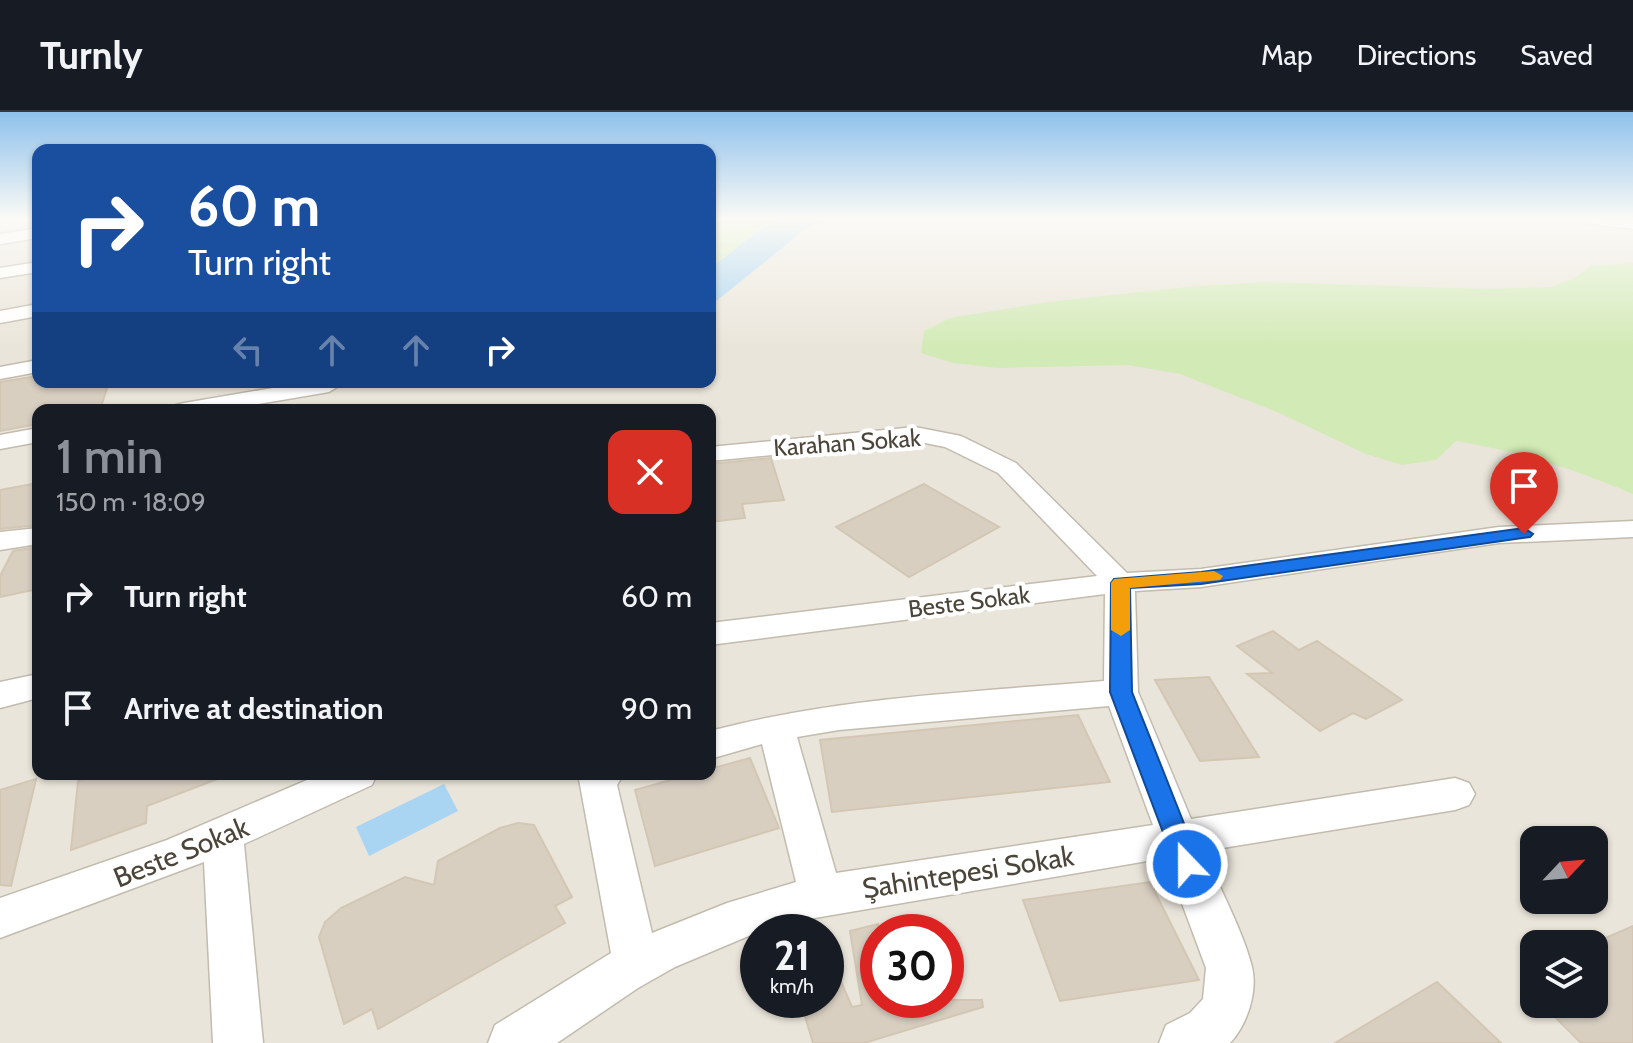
<!DOCTYPE html>
<html lang="en">
<head>
<meta charset="utf-8">
<style>
	body { margin:0; font-family:Cabin,sans-serif; background:#242831; color:#f1f3f6; height:100vh; display:flex; flex-direction:column; font-size:30px; white-space:nowrap }
	* { box-sizing:border-box; margin:0 }
	p { font-size:26px; color:#9ea1a6 }
	.icon { flex:none; width:44px; height:44px; fill:none; stroke:currentColor; stroke-width:2; stroke-linecap:round; stroke-linejoin:round }
	.map { position:relative; flex:1; overflow:hidden }
	.side { position:absolute; left:32px; top:292px; width:684px; height:376px; display:flex; flex-direction:column; background:#171b24; border-radius:16px; box-shadow:0 2px 6px #0004 }
	.side>* { flex:none }
	.hud { position:absolute; left:32px; top:32px; width:684px; height:244px; border-radius:16px; box-shadow:0 2px 6px #0004; background:#1a4fa0; color:#fff; overflow:hidden }
	.needle { width:52px; rotate:64deg }
	.tools { position:absolute; left:1520px; top:714px; display:grid; gap:16px }
	.tools a { display:grid; place-items:center; width:88px; height:88px; border-radius:16px; background:#171b24; box-shadow:0 2px 6px #0004; font-size:40px }
	.speed { position:absolute; left:740px; top:802px; display:flex; gap:16px; font-size:40px; font-weight:700; text-align:center }
	.speed>* { display:grid; place-content:center; width:104px; height:104px; border-radius:50%; background:#171b24; box-shadow:0 2px 6px #0004; line-height:1 }
	.speed small { font-size:20px; font-weight:400 }
	.speed .limit { border:12px solid #d22; background:#fff; color:#111 }
	.pin { position:absolute; display:grid; place-items:center; width:68px; height:68px; color:#fff; margin:-82px -34px; border-radius:50% 50% 50% 0; rotate:-45deg; box-shadow:0 0 8px #0007 }
	.pin .icon { rotate:45deg }
	.me { position:absolute; width:88px; margin:-44px; rotate:338deg; stroke-linejoin:round; filter:drop-shadow(0 0 6px #0008) }
	.turn { display:flex; align-items:center; gap:28px; height:168px; padding:0 24px; font-size:36px }
	.turn .icon { width:104px; height:104px; stroke-width:2.5 }
	.turn b { display:block; font-size:56px; line-height:68px }
	.lanes { display:flex; align-items:center; height:76px; padding:0 24px; background:#0003; justify-content:center; gap:40px; direction:ltr }
	.lanes .off { opacity:.35 }
	.round { display:grid; place-items:center; flex:none; width:84px; height:84px; border-radius:16px; background:#242831 }
	.headline { display:flex; align-items:center; justify-content:space-between; height:136px; padding:0 24px }
	h1 { font-size:48px; font-weight:600; line-height:60px; color:#8c9099 }
	ul { padding:0; list-style:none }
	li { display:flex; align-items:center; gap:24px; height:112px; padding:0 24px }
	li div { flex:1 }
	li b { display:block; font-size:30px }
	li em { font-style:normal }
	header { display:flex; align-items:center; gap:48px; box-sizing:border-box; height:112px; padding:0 40px; background:#171b24; border-bottom:2px solid #363941 }
	header strong { font-size:38px }
	nav { display:flex; gap:44px; margin-inline-start:auto; font-size:28px }
	.map>svg:first-child { display:block }
	.residential { fill:#eae5da; fill-rule:evenodd }
	.green { fill:#d2eab5 }
	.water { fill:#a9d4f2 }
	.building { fill:#d8cfc1; stroke:#d3c7b4; stroke-width:2 }
	.lines { fill:none; stroke-linecap:round; stroke-linejoin:round }
	.minor-casing { stroke:#c2bbae; stroke-width:3 }
	.minor { fill:#fff; fill-rule:evenodd }
	.route { fill:#1a73e8; stroke:#114b97; stroke-width:2 }
	.slow { fill:#f59e0b }
	.labels { text-anchor:middle; stroke-width:8; stroke-linejoin:round; paint-order:stroke }
	.street-label { font-size:24px; fill:#4b4439; stroke:#fff }
	.near-street-label { font-size:28px; fill:#4b4439; stroke:#fff }
</style>
</head>
<body>
<header>
<strong>Turnly</strong>
<nav><a>Map</a><a>Directions</a><a>Saved</a></nav>
</header>
<div class="map">
<svg width="1633" height="931" viewBox="0 0 1633 931">
	<rect width="100%" height="100%" fill="#f6f3ec"/>
	<path class="residential" d="M 0,107 L 38,107 L 38,270 L 710,270 L 710,107 L 1633,107 L 1633,931 L 0,931 ZM 38,298 L 710,298 L 710,662 L 38,662 ZM 1534,728 L 1594,728 L 1594,788 L 1534,788 ZM 758,820 L 826,820 L 826,888 L 758,888 ZM 878,820 L 946,820 L 946,888 L 878,888 ZM 1534,832 L 1594,832 L 1594,892 L 1534,892 Z"/>
	<g class="green">
		<polygon points="710,107 822,107 805,110 710,174"/>
		<path d="M 1633,151 L 1633,382 C 1575,357 1517,339 1456,329 L 1436,348 L 1402,353 L 1366,342 L 1277,300 L 1180,262 L 1128,253 L 997,256 L 953,251 L 921,241 L 924,219 L 950,206 L 1048,190 L 1187,175 L 1265,170 L 1488,177 L 1551,175 L 1574,166 L 1591,154 Z"/>
	</g>
	<g class="water">
		<polygon points="783,107 877,107 815,112 807,116 710,194 710,157 758,119"/>
		<polygon points="444,672 458,699 369,744 356,715"/>
	</g>
	<g class="building">
		<polygon points="38,264 38,270 109,270 100,298 38,298 38,312 0,319 0,270"/>
		<polygon points="771,346 784,388 742,392 745,406 710,410 710,352"/>
		<polygon points="38,371 38,413 0,417 0,378"/>
		<polygon points="924,372 999,415 909,465 836,415"/>
		<polygon points="38,435 38,477 0,485 0,464 13,439"/>
		<polygon points="1273,519 1299,538 1317,529 1402,588 1366,607 1353,601 1320,619 1247,562 1272,561 1237,534"/>
		<polygon points="1209,565 1259,645 1200,649 1155,568"/>
		<polygon points="1078,603 1110,670 832,700 820,628"/>
		<polygon points="750,646 779,716 655,754 635,678 692,662 710,662 710,657"/>
		<polygon points="100,662 225,662 225,664 147,694 146,711 71,738 78,669"/>
		<polygon points="36,667 11,774 0,773 0,678"/>
		<polygon points="518,711 534,713 572,785 555,794 565,811 378,917 372,897 344,912 319,825 325,810 341,796 405,765 434,773 438,749 500,716"/>
		<polygon points="1150,770 1199,868 1060,889 1023,788"/>
		<polygon points="878,812 878,888 982,888 983,895 864,931 813,931 800,888 826,888 826,835 852,895 862,893 850,819"/>
		<polygon points="1633,814 1633,931 1581,931 1542,892 1594,892 1594,831"/>
		<polygon points="1437,870 1501,931 1335,931"/>
	</g>
	<g class="lines">
		<g class="minor-casing">
			<g id="minor">
				<polygon points="1578,107 1633,109 1633,117 1585,111"/>
				<polygon points="38,116 38,126 0,132 0,122"/>
				<polygon points="38,150 38,160 0,166 0,156"/>
				<polygon points="38,192 38,204 0,211 0,199"/>
				<polygon points="38,248 38,260 0,267 0,255"/>
				<polygon points="308,270 338,270 340,273 329,280 223,298 173,298 176,293 184,291"/>
				<path d="M 915,315 L 961,324 L 1016,351 L 1127,461 L 1201,457 L 1499,415 L 1633,409 L 1633,425 L 1499,431 L 1201,475 L 1135,479 L 1138,580 L 1191,707 L 1455,666 L 1469,671 L 1475,682 L 1469,693 L 1455,698 L 1204,739 C 1218,773 1244,821 1252,855 C 1258,880 1247,913 1230,931 L 1159,931 L 1166,913 L 1190,901 L 1203,887 L 1206,856 L 1165,746 L 797,809 L 758,820 L 675,855 L 638,876 L 557,931 L 488,931 L 495,913 L 611,841 L 578,662 L 624,662 L 617,673 L 652,821 L 727,791 L 796,770 L 762,632 L 710,647 L 710,619 C 839,585 972,580 1104,569 L 1105,482 L 710,533 L 710,511 L 1097,464 L 998,361 L 945,335 L 915,329 L 710,349 L 710,335 ZM 1109,594 L 1153,713 L 836,761 L 797,625 L 839,618 Z"/>
				<polygon points="38,316 38,330 0,337 0,323"/>
				<polygon points="38,416 38,432 0,438 0,420"/>
				<polygon points="38,562 38,586 0,596 0,570"/>
				<polygon points="321,662 377,662 372,673 244,732 263,931 213,931 204,750 0,826 0,786 167,728"/>
			</g>
		</g>
		<use href="#minor" class="minor"/>
	</g>
	<linearGradient id="sky" x2="0" y2="1"><stop stop-color="#8fc1ec"/><stop offset="0.45" stop-color="#fbfaf6"/><stop offset="1" stop-color="#fbfaf6" stop-opacity="0"/></linearGradient>
	<rect width="1633" height="237" fill="url(#sky)"/>
	<polygon class="route" points="1524,416 1533,422 1530,425 1201,472 1130,476 1132,580 1200,752 1196,760 1187,764 1178,760 1110,580 1111,471 1114,467 1201,460"/>
	<polygon class="slow" points="1214,459 1223,464 1220,468 1130,476 1130,518 1121,524 1111,518 1111,471 1114,467"/>
	<g class="labels">
		<g class="street-label">
			<text transform="translate(847 331) rotate(-4)" y="8">Karahan Sokak</text>
			<text transform="translate(969 490) rotate(-7)" y="8">Beste Sokak</text>
		</g>
		<g class="near-street-label">
			<text transform="translate(181 740) rotate(-22)" y="10">Beste Sokak</text>
			<text transform="translate(968 760) rotate(-9)" y="10">Şahintepesi Sokak</text>
		</g>
	</g>
</svg>
<div class="tools">
<a><svg class="needle" viewBox="-14 -14 28 28"><path d="M0-13l5 13h-10z" fill="#e53935"/><path d="M0 13l5-13h-10z" fill="#9ea1a6"/></svg></a>
<a><svg class="icon" aria-label="layers" viewBox="0 0 24 24"><path d="M12 4l9 5-9 5-9-5zM3 14l9 5 9-5"/></svg></a>
</div>
<div class="speed"><div>21<small>km/h</small></div><div class="limit">30</div></div>
<div class="pin" style="left:1524px;top:422px;background:#d93025"><svg class="icon" aria-label="arrive" viewBox="0 0 24 24"><path d="M6 21V4h12l-3 4 3 4H6"/></svg></div>
<svg class="me" style="left:1187px;top:752px" viewBox="-20 -20 40 40"><circle r="17" fill="#1a73e8" stroke="#fff" stroke-width="3"/><path d="M0-11L8 9 0 5-8 9z" fill="#fff"/></svg>
<div class="hud">
<div class="turn"><svg class="icon" aria-label="right" viewBox="0 0 24 24"><path d="M7 20v-9h11M14 6l5 5-5 5"/></svg><div><b>60 m</b>Turn right</div></div>
<div class="lanes"><svg class="icon off" aria-label="left" viewBox="0 0 24 24"><path d="M17 20v-9H6M10 6l-5 5 5 5"/></svg><svg class="icon off" aria-label="ahead" viewBox="0 0 24 24"><path d="M12 20V5M6 11l6-6 6 6"/></svg><svg class="icon off" aria-label="ahead" viewBox="0 0 24 24"><path d="M12 20V5M6 11l6-6 6 6"/></svg><svg class="icon" aria-label="right" viewBox="0 0 24 24"><path d="M7 20v-9h11M14 6l5 5-5 5"/></svg></div>
</div>
<section class="side">
<div class="headline"><div><h1>1 min</h1><p>150 m · 18:09</p></div><a class="round" style="background:#d93025;color:#fff"><svg class="icon" aria-label="close" viewBox="0 0 24 24"><path d="M6 6l12 12M18 6L6 18"/></svg></a></div>
<ul>
<li><svg class="icon" aria-label="right" viewBox="0 0 24 24"><path d="M7 20v-9h11M14 6l5 5-5 5"/></svg><div><b>Turn right</b></div><em>60 m</em></li>
<li><svg class="icon" aria-label="arrive" viewBox="0 0 24 24"><path d="M6 21V4h12l-3 4 3 4H6"/></svg><div><b>Arrive at destination</b></div><em>90 m</em></li>
</ul>
</section>
</div>
</body>
</html>
